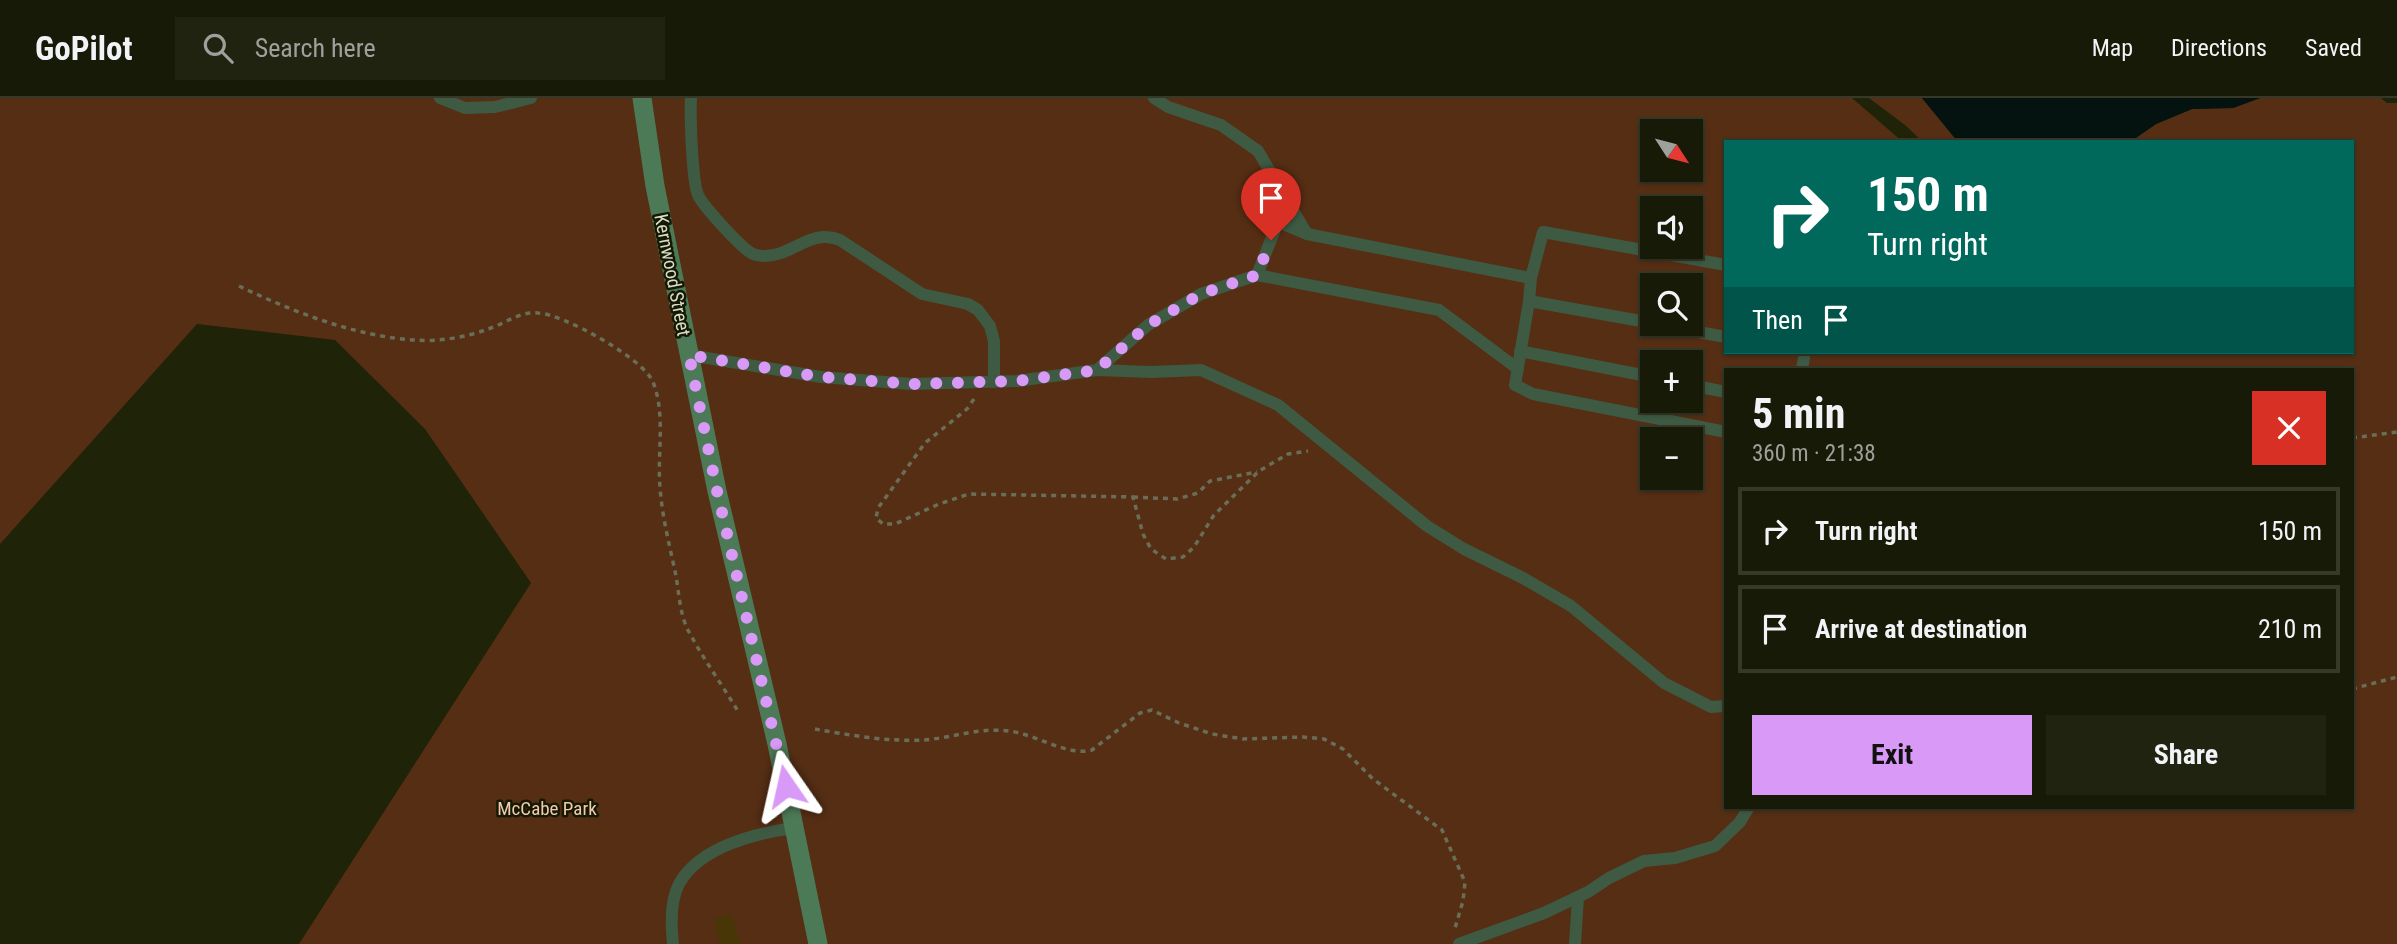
<!DOCTYPE html>
<html lang="en">
<head>
<meta charset="utf-8">
<style>
	body { margin:0; font-family:"Roboto Condensed",sans-serif; background:#202310; color:#f1f3f6; height:100vh; display:flex; flex-direction:column; font-size:26px; white-space:nowrap }
	* { box-sizing:border-box; margin:0 }
	p { font-size:23px; color:#9ea19b }
	.icon { flex:none; width:38px; height:38px; fill:none; stroke:currentColor; stroke-width:2; stroke-linecap:round; stroke-linejoin:round }
	.map { position:relative; flex:1; overflow:hidden }
	.sheet { position:absolute; left:1724px; top:270px; width:630px; height:441px; display:flex; flex-direction:column; background:#171a06; border-radius:0px; box-shadow:0 2px 5px #0004,0 0 0 2px #363828 }
	.sheet>* { flex:none }
	.banner { position:absolute; left:1724px; top:42px; width:630px; height:214px; border-radius:0px; box-shadow:0 2px 5px #0004,0 0 0 2px #363828; background:#00695c; color:#fff; overflow:hidden }
	.needle { width:46px; rotate:126deg }
	.fabs { position:absolute; left:1640px; top:21px; display:grid; gap:14px }
	.fabs a { display:grid; place-items:center; width:63px; height:63px; border-radius:0px; background:#171a06; box-shadow:0 2px 5px #0004,0 0 0 2px #363828; font-size:35px }
	.pin { position:absolute; display:grid; place-items:center; width:60px; height:60px; color:#fff; margin:-72px -30px; border-radius:50% 50% 50% 0; rotate:-45deg; box-shadow:0 0 7px #0007 }
	.pin .icon { rotate:45deg }
	.me { position:absolute; width:77px; margin:-38px; rotate:349deg; stroke-linejoin:round; filter:drop-shadow(0 0 5px #0008) }
	.turn { display:flex; align-items:center; gap:24px; height:147px; padding:0 28px; font-size:32px }
	.turn .icon { width:91px; height:91px; stroke-width:2.5 }
	.turn b { display:block; font-size:49px; line-height:60px }
	.then { display:flex; align-items:center; height:66px; padding:0 28px; background:#0003; gap:14px; font-size:26px }
	.round { display:grid; place-items:center; flex:none; width:74px; height:74px; border-radius:0px; background:#202310 }
	.summary { display:flex; align-items:center; justify-content:space-between; height:119px; padding:0 28px }
	h1 { font-size:42px; font-weight:700; line-height:52px }
	.button { display:flex; gap:14px; margin-top:auto; padding:14px 28px }
	.button a { flex:1; height:80px; border-radius:0px; background:#d99af7; color:#111; font-size:28px; font-weight:700; line-height:80px; text-align:center }
	.button a+a { background:#202310; color:#f1f3f6 }
	ul { padding:0; list-style:none }
	li { display:flex; align-items:center; gap:21px; height:88px; margin:0 14px 10px; padding:0 14px; border:4px solid #363828; border-radius:0px }
	li div { flex:1 }
	li b { display:block; font-size:26px }
	li em { font-style:normal }
	header { display:flex; align-items:center; gap:42px; box-sizing:border-box; height:98px; padding:0 35px; background:#171a06; border-bottom:2px solid #363828 }
	header strong { font-size:33px }
	nav { display:flex; gap:38px; margin-inline-start:auto; font-size:24px }
	.search { width:490px; height:63px; background:#202310; display:flex; align-items:center; gap:18px; box-sizing:border-box; padding:0 24px; border-radius:0px; color:#9ea19b; font-size:26px }
	.map>svg:first-child { display:block }
	.green { fill:#552e14; fill-rule:evenodd }
	.water { fill:#041210 }
	.building { fill:#493606 }
	.lines { fill:none; stroke-linecap:round; stroke-linejoin:round }
	.path { stroke:#6a6e58; stroke-width:3.5; stroke-dasharray:5 5; stroke-linecap:butt }
	.service { stroke:#3e5a43; stroke-width:12 }
	.secondary { stroke:#4d7a56; stroke-width:19 }
	.route { stroke:#d99af7; stroke-width:12; stroke-dasharray:0 21.6 }
	.labels { text-anchor:middle; stroke-width:5; stroke-linejoin:round; paint-order:stroke }
	.street-label { font-size:19px; fill:#d9ddcd; stroke:#161901 }
	.park-label { font-size:19px; fill:#f2c9b1; stroke:#161901 }
</style>
</head>
<body>
<header>
<strong>GoPilot</strong>
<div class="search"><svg class="icon" aria-label="search" viewBox="0 0 24 24"><circle cx="10" cy="10" r="6"/><path d="M15 15l6 6"/></svg>Search here</div>
<nav><a>Map</a><a>Directions</a><a>Saved</a></nav>
</header>
<div class="map">
<svg width="2397" height="846" viewBox="0 0 2397 846">
	<rect width="100%" height="100%" fill="#1f2308"/>
	<g class="green">
		<path d="M 0,0 L 1852,0 L 1903,44 L 1726,44 L 1726,254 L 2352,254 L 2352,44 L 2130,44 L 2156,26 L 2192,11 L 2233,10 L 2260,0 L 2381,0 L 2387,5 L 2397,5 L 2397,846 L 299,846 L 531,485 L 425,331 L 335,242 L 197,226 L 0,446 ZM 1652,33 L 1690,33 L 1690,72 L 1652,72 ZM 1652,110 L 1690,110 L 1690,149 L 1652,149 ZM 1652,187 L 1690,187 L 1690,226 L 1652,226 ZM 1652,264 L 1690,264 L 1690,303 L 1652,303 ZM 1726,271 L 2352,271 L 2352,709 L 1726,709 ZM 1652,341 L 1690,341 L 1690,380 L 1652,380 Z"/>
		<polygon points="1869,0 1922,0 1958,44 1923,44 1905,27"/>
	</g>
	<polygon class="water" points="1922,0 2260,0 2233,10 2192,11 2156,26 2130,44 2078,44 2062,40 2044,40 2037,44 1958,44"/>
	<polygon class="building" points="732,816 740,846 720,846 714,821"/>
	<g class="lines">
		<g class="path">
			<path d="M 239,188 C 291,213 357,239 415,242 C 438,244 467,239 488,231 C 505,226 519,213 538,215 C 563,216 643,260 653,284 C 666,317 657,355 660,389 C 662,419 670,449 676,478 C 679,495 680,518 689,534 C 704,562 723,588 739,615"/>
			<polyline points="974,301 967,311 925,345 878,410 876,420 883,426 895,426 939,406 969,396 1133,399 1143,436 1151,451 1166,461 1183,459 1194,449 1214,417 1259,373 1288,356 1308,353"/>
			<polyline points="2352,340 2397,334"/>
			<polyline points="1133,399 1177,401 1188,398 1198,395 1210,383 1257,374"/>
			<polyline points="2352,591 2397,579"/>
			<path d="M 815,631 C 848,637 889,644 923,642 C 952,640 980,629 1009,633 C 1036,636 1068,659 1092,652 L 1140,615 L 1152,612 L 1179,625 L 1212,636 L 1243,641 L 1303,639 L 1324,641 L 1343,651 L 1373,681 L 1442,732 L 1465,784 L 1463,803 L 1455,830"/>
		</g>
		<g class="service">
			<polyline points="440,0 465,10 495,9 531,0"/>
			<path d="M 691,0 C 690,18 692,82 698,97 C 703,108 742,151 753,156 C 754,157 763,158 764,158 C 794,158 810,130 840,142 L 922,196 L 968,206 L 978,212 L 990,228 L 994,243 L 994,284"/>
			<polyline points="1154,0 1168,9 1221,27 1258,53 1307,136"/>
			<polyline points="1257,177 1278,124 1307,136 1531,180"/>
			<polyline points="1529,203 1531,180 1543,134 1726,167"/>
			<polyline points="1652,225 1529,203 1515,287 1533,296 1726,334"/>
			<polyline points="1654,226 1726,239"/>
			<polyline points="1520,253 1652,279"/>
			<polyline points="689,257 821,279 911,286 1017,283 1097,272 1151,274 1201,272 1278,307 1427,428 1464,451 1523,480 1571,508 1664,585 1711,609 1726,608"/>
			<polyline points="1802,271 1805,254"/>
			<polyline points="1097,272 1148,227 1201,196 1257,177 1439,212 1518,271"/>
			<polyline points="1690,287 1726,294"/>
			<path d="M 673,846 C 671,828 670,803 679,786 C 699,749 756,735 794,730"/>
			<polyline points="1459,846 1544,815 1588,794 1609,780 1644,763 1675,760 1715,748 1740,724 1749,709"/>
			<polyline points="1575,846 1578,799"/>
		</g>
		<polyline class="secondary" points="642,0 655,88 717,393 777,646 818,846"/>
	</g>
	<g class="lines">
		<polyline class="route" points="786,688 717,393 689,257 821,279 911,286 1017,283 1097,272 1148,227 1201,196 1257,177 1271,142"/>
	</g>
	<g class="labels">
		<g class="street-label">
			<text transform="translate(673 177) rotate(79)" y="7">Kernwood Street</text>
		</g>
		<g class="park-label">
			<text x="547" y="717">McCabe Park</text>
		</g>
	</g>
</svg>
<div class="fabs">
<a><svg class="needle" viewBox="-14 -14 28 28"><path d="M0-13l5 13h-10z" fill="#e53935"/><path d="M0 13l5-13h-10z" fill="#9ea19b"/></svg></a>
<a><svg class="icon" aria-label="sound" viewBox="0 0 24 24"><path d="M4 9h4l5-4v14l-5-4H4zM17 9q2 3 0 6"/></svg></a>
<a><svg class="icon" aria-label="search" viewBox="0 0 24 24"><circle cx="10" cy="10" r="6"/><path d="M15 15l6 6"/></svg></a>
<a>+</a>
<a>−</a>
</div>
<div class="pin" style="left:1271px;top:142px;background:#d93025"><svg class="icon" aria-label="arrive" viewBox="0 0 24 24"><path d="M6 21V4h12l-3 4 3 4H6"/></svg></div>
<svg class="me" style="left:786px;top:688px" viewBox="-20 -20 40 40"><path d="M0-17L14 15 0 8-14 15z" fill="#d99af7" stroke="#fff" stroke-width="4"/></svg>
<div class="banner">
<div class="turn"><svg class="icon" aria-label="right" viewBox="0 0 24 24"><path d="M7 20v-9h11M14 6l5 5-5 5"/></svg><div><b>150 m</b>Turn right</div></div>
<div class="then">Then<svg class="icon" aria-label="arrive" viewBox="0 0 24 24"><path d="M6 21V4h12l-3 4 3 4H6"/></svg></div>
</div>
<section class="sheet">
<div class="summary"><div><h1>5 min</h1><p>360 m · 21:38</p></div><a class="round" style="background:#d93025;color:#fff"><svg class="icon" aria-label="close" viewBox="0 0 24 24"><path d="M6 6l12 12M18 6L6 18"/></svg></a></div>
<ul>
<li><svg class="icon" aria-label="right" viewBox="0 0 24 24"><path d="M7 20v-9h11M14 6l5 5-5 5"/></svg><div><b>Turn right</b></div><em>150 m</em></li>
<li><svg class="icon" aria-label="arrive" viewBox="0 0 24 24"><path d="M6 21V4h12l-3 4 3 4H6"/></svg><div><b>Arrive at destination</b></div><em>210 m</em></li>
</ul>
<div class="button"><a>Exit</a><a>Share</a></div>
</section>
</div>
</body>
</html>
